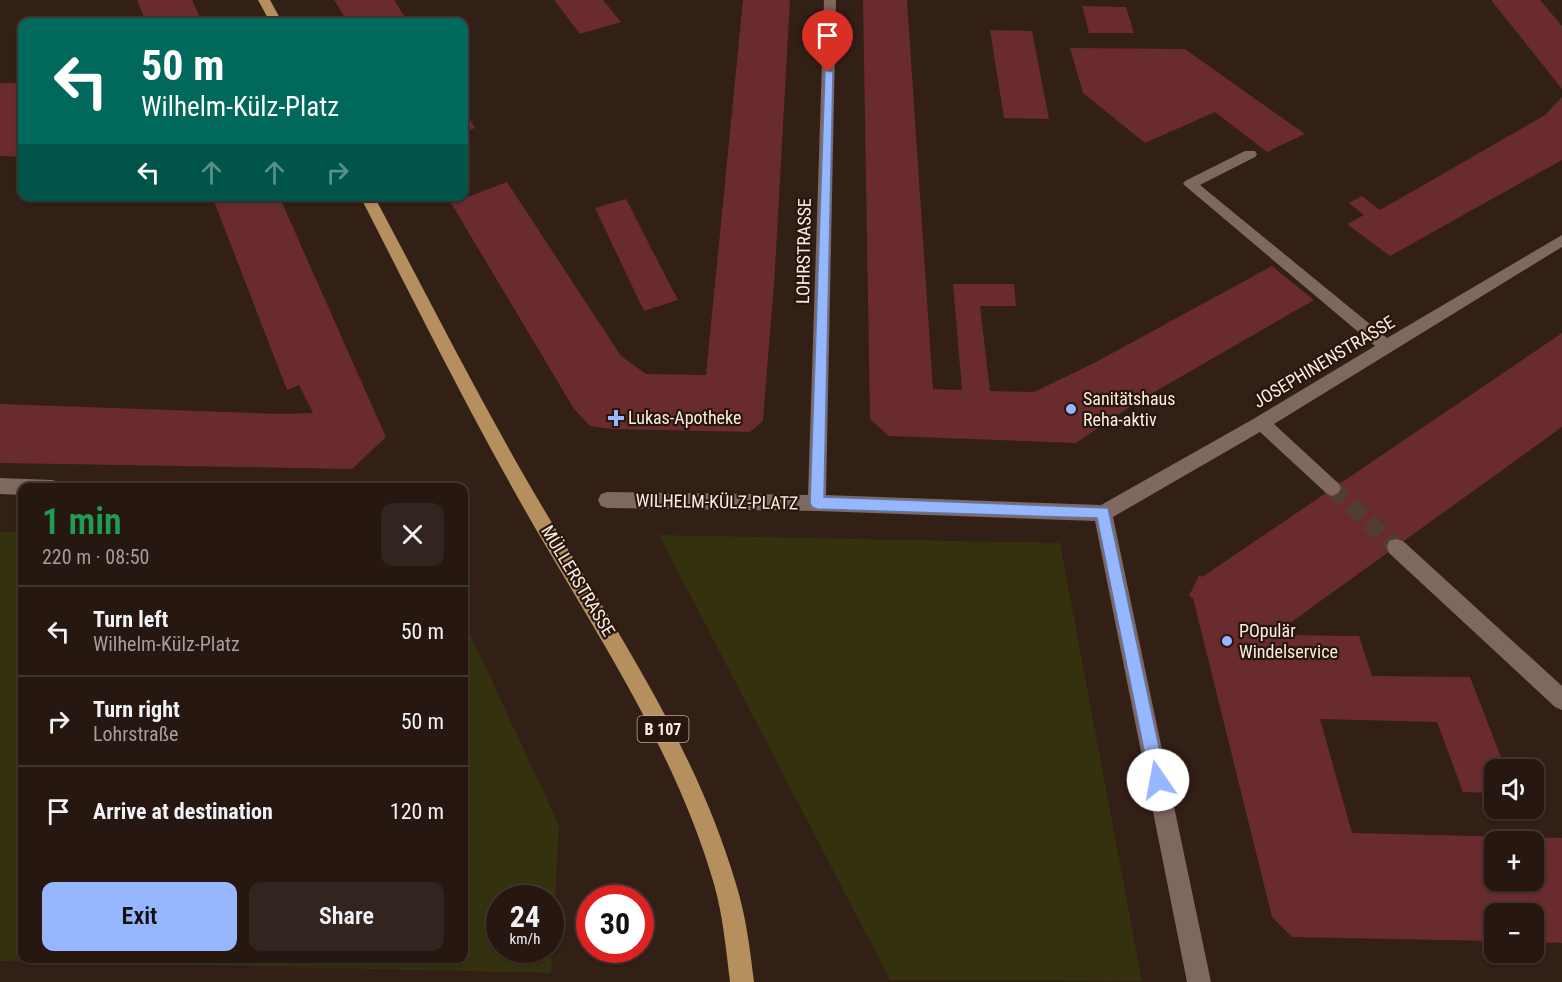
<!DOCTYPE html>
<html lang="en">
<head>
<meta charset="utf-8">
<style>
	body { margin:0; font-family:"Roboto Condensed",sans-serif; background:#32241e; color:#f1f3f6; height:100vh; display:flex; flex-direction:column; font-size:22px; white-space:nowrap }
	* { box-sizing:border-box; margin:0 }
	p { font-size:20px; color:#a49f9f }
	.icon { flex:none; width:33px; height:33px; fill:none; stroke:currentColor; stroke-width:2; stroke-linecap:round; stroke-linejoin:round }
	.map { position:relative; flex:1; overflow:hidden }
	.sheet { position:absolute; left:18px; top:483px; width:450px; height:480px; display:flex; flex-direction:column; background:#261710; border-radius:12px; box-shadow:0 2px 4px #0004,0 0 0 2px #423630 }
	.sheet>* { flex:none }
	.top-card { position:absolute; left:18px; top:18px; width:450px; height:183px; border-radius:12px; box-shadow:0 2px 4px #0004,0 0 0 2px #423630; background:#00695c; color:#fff; overflow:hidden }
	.controls { position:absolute; left:1484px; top:759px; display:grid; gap:12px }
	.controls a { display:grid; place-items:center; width:60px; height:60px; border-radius:12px; background:#261710; box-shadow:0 2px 4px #0004,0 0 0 2px #423630; font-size:30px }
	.speed { position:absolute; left:486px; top:885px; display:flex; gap:12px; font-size:30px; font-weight:700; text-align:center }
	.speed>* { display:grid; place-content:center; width:78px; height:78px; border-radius:50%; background:#261710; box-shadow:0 2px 4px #0004,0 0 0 2px #423630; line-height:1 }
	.speed small { font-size:15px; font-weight:400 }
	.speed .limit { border:9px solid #d22; background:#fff; color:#111 }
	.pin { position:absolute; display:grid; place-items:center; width:51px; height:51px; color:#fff; margin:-62px -26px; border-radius:50% 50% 50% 0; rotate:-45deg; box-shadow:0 0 6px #0007 }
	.pin .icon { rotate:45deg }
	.me { position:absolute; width:66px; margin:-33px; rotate:348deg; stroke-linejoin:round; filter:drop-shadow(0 0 4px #0008) }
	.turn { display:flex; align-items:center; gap:21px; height:126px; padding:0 24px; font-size:27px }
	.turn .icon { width:78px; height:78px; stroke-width:2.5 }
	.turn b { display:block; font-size:42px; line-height:51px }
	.lanes { display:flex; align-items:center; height:57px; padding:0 24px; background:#0003; justify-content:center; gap:30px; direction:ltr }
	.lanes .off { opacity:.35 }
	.round { display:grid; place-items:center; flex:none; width:63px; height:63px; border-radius:12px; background:#32241e }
	.headline { display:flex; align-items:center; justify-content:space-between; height:102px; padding:0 24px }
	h1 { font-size:36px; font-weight:600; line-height:45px; color:#1e9e55 }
	.primary-button { display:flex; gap:12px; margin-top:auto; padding:12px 24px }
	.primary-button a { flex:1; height:69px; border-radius:12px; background:#96b6fd; color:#111; font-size:24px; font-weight:600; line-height:69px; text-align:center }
	.primary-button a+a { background:#32241e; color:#f1f3f6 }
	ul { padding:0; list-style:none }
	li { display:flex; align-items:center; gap:18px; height:90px; padding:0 24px; border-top:2px solid #423630 }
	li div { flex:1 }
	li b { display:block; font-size:22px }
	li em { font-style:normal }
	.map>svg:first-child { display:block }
	.green { fill:#33310e; fill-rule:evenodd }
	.building { fill:#692b2d; fill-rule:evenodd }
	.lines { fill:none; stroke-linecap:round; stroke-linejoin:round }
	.minor-tunnel { stroke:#503e34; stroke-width:17; stroke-dasharray:17 8; stroke-linecap:butt }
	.minor { fill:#7f685c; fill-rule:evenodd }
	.major { fill:#b58f5d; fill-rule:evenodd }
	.route { fill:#96b6fd; stroke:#6276a4; stroke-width:1.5 }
	.poi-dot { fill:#96b6fd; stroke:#28160c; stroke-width:2 }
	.labels { text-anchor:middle; stroke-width:4.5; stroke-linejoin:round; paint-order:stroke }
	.shield { fill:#28160c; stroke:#bcaca5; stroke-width:1.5 }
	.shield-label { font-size:16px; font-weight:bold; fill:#fbede6 }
	.street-label { font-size:18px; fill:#fbede6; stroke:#28160c }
	.poi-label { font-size:18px; fill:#fbede6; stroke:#28160c; text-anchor:start }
</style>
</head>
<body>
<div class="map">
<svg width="1562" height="982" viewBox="0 0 1562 982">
	<rect width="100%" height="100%" fill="#321f15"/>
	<g class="green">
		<path d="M 0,532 L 22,532 L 22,958 L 464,958 L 464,621 L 559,825 L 551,973 L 0,961 ZM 500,898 L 550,898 L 550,950 L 500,950 Z"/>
		<polygon points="659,535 1060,543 1142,981 890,980"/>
	</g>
	<g class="building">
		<polygon points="137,0 192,0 202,22 146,22"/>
		<polygon points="334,0 394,0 408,22 348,22"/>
		<polygon points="554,0 603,0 621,22 580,34"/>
		<polygon points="743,0 790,0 775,270 763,421 750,432 612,429 590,426 574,409 451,203 507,182 621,356 646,374 706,375"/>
		<polygon points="863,0 907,0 933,389 962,390 953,284 1014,284 1016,306 980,306 990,391 1034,392 1096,362 1272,266 1314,300 1137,402 1076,443 889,436 870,419"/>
		<polygon points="1491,0 1540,0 1562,26 1562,89"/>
		<polygon points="1082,6 1126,7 1134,33 1089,33"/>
		<polygon points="990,30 1032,31 1049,119 1004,118"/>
		<polygon points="1070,48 1185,49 1305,134 1267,152 1215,112 1145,143 1083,93"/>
		<polygon points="0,83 22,83 22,157 0,156"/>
		<polygon points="1562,97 1562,160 1390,256 1347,224 1364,215 1349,203 1362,196 1380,210 1545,115"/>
		<polygon points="464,110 475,128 464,132"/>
		<polygon points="212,196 279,196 386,437 352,469 0,463 0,404 281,414 313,413 299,385 287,390"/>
		<polygon points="626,199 653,252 678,300 644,311 595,208"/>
		<path d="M 1562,333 L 1562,427 L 1279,631 L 1280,635 L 1359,636 L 1372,676 L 1470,677 L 1506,770 L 1494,770 L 1494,793 L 1463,792 L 1437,722 L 1320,719 L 1352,833 L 1562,838 L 1562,943 L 1533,942 L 1533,914 L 1494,914 L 1494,941 L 1292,937 L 1272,917 L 1193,598 L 1189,596 L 1199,575 L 1202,577 ZM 1494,842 L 1533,842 L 1533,880 L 1494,880 Z"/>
	</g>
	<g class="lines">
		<polyline class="minor-tunnel" points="1332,488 1396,547"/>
		<g class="minor">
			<polygon points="824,0 836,0 826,495 1101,505 1255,418 1375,346 1183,184 1185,181 1245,151 1255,151 1257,154 1255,157 1200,185 1387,338 1562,235 1562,247 1274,424 1338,483 1341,488 1338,493 1332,496 1326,493 1260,432 1113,517 1211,982 1187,982 1095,521 817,511 607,508 601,506 598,500 601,494 607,492 808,495"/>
			<polygon points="0,478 53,480 59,483 62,488 22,488 22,495 0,494"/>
			<polygon points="1396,539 1403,541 1562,686 1562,710 1555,707 1389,553 1387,547 1389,541"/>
		</g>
		<g class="major">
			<polygon points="258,0 270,0 282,22 270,22"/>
			<path d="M 360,196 L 374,196 C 427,295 477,395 533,491 C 608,619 694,741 736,884 C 746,916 750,949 754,982 L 730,982 C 726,949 723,916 714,884 C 674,746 592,628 522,505 C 465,404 413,300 360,196 Z"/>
		</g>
	</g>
	<polygon class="route" points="825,70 833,72 824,497 1108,508 1166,780 1163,786 1158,788 1152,786 1150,780 1097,518 817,509 812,507 810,503"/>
	<g class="poi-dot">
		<circle cx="1071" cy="409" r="6"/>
		<path d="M613 409h6v6h6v6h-6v6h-6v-6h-6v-6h6z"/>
		<circle cx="1227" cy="641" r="6"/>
	</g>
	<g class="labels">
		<rect class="shield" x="637.5" y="716" width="51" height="26" rx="4.5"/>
		<g class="shield-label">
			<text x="663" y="735">B 107</text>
		</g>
		<g class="street-label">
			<text transform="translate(804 251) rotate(-89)" y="6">LOHRSTRASSE</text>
			<text transform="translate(1324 362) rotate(-31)" y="6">JOSEPHINENSTRASSE</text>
			<text transform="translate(717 502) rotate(1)" y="6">WILHELM-KÜLZ-PLATZ</text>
			<text transform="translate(578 581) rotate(59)" y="6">MÜLLERSTRASSE</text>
		</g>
		<g class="poi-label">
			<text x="1083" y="405">Sanitätshaus<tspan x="1083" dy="21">Reha-aktiv</tspan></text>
			<text x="628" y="424">Lukas-Apotheke</text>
			<text x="1239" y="637">POpulär<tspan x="1239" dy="21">Windelservice</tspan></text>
		</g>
	</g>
</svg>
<div class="controls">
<a><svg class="icon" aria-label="sound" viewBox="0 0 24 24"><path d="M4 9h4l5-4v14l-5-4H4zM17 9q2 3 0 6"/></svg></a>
<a>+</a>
<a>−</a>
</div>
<div class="speed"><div>24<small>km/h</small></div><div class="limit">30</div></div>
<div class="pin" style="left:828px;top:72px;background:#d93025"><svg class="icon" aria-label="arrive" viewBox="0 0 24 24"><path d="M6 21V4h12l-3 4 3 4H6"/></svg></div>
<svg class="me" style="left:1158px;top:780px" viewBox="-20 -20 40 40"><circle r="19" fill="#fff"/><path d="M0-13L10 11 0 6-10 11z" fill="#96b6fd"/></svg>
<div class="top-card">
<div class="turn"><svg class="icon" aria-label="left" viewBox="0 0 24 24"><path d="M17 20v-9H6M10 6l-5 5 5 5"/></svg><div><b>50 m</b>Wilhelm-Külz-Platz</div></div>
<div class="lanes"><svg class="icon" aria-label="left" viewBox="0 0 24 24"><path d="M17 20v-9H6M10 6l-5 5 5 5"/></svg><svg class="icon off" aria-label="ahead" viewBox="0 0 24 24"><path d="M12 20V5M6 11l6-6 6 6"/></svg><svg class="icon off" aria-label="ahead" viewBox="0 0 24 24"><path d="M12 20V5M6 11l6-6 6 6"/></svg><svg class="icon off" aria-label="right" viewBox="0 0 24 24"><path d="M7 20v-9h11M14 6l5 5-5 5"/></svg></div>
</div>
<section class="sheet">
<div class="headline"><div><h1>1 min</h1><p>220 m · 08:50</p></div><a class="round"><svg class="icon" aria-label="close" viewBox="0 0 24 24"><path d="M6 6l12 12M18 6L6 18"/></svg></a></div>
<ul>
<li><svg class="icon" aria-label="left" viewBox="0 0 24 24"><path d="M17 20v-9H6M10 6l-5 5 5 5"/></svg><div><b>Turn left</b><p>Wilhelm-Külz-Platz</p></div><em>50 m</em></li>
<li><svg class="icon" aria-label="right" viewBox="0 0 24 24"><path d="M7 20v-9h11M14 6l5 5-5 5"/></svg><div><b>Turn right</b><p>Lohrstraße</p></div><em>50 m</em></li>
<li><svg class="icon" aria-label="arrive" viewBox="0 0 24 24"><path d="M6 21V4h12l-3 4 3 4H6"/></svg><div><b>Arrive at destination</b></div><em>120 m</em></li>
</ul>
<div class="primary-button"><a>Exit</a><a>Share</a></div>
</section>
</div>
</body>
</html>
